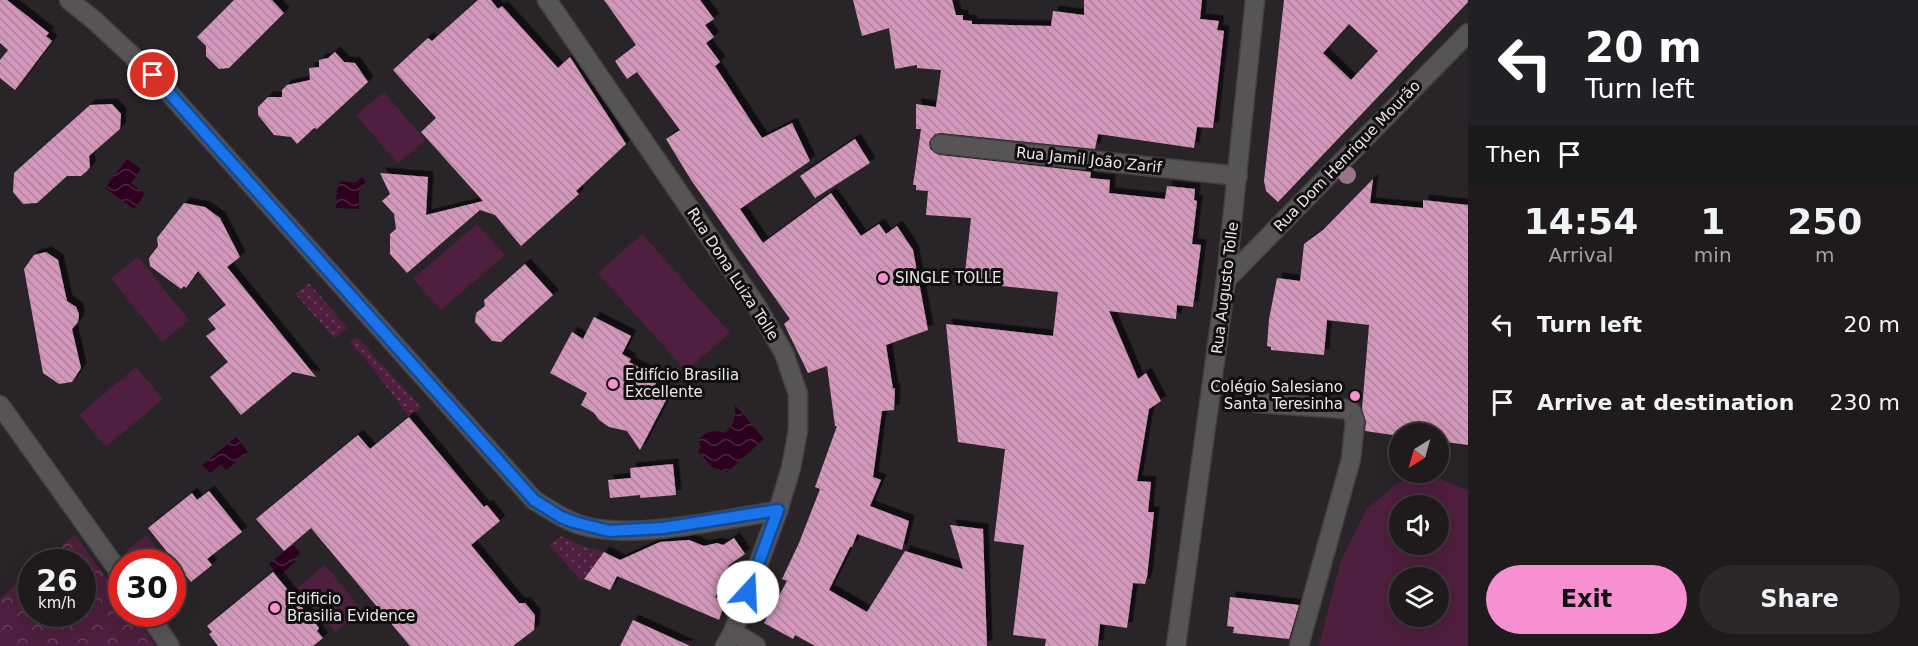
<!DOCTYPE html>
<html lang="en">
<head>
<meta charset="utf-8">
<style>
	body { margin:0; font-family:"DejaVu Sans",sans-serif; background:#2c282a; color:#f1f3f6; height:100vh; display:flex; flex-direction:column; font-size:22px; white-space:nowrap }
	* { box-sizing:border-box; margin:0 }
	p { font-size:20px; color:#a1a1a4 }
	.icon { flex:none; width:33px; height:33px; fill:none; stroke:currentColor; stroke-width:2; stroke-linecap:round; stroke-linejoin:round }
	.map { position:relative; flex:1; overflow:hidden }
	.side { display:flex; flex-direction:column; background:#1f1b1d; width:450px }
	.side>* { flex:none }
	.banner { background:#202124; color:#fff; overflow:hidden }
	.needle { width:39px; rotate:217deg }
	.controls { position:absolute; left:1389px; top:423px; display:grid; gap:12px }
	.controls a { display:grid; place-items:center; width:60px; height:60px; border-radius:50%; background:#1f1b1d; box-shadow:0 6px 24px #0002,0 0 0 2px #3c393b; font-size:30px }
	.speed { position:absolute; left:18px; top:549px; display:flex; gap:12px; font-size:30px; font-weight:700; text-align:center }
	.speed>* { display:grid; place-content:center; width:78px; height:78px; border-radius:50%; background:#1f1b1d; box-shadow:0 6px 24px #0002,0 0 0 2px #3c393b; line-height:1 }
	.speed small { font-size:15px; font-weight:400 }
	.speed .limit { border:9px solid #d22; background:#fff; color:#111 }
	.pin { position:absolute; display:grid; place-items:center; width:51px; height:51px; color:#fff; margin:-26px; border:3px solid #fff; border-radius:50%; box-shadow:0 2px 6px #0007 }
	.me { position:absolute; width:66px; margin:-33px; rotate:20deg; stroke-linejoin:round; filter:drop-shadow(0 0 4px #0008) }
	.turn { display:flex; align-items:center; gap:21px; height:126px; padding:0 18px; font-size:27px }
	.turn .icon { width:78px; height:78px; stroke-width:2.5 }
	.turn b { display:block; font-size:42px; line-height:51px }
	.then { display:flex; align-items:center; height:57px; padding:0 18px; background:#0003; gap:12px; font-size:22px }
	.eta { display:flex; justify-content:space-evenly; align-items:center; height:102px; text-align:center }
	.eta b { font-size:36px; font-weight:700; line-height:42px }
	.cta { display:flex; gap:12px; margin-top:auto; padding:12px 18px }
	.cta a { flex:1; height:69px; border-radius:36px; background:#f690d0; color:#111; font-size:24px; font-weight:700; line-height:69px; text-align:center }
	.cta a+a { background:#2c282a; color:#f1f3f6 }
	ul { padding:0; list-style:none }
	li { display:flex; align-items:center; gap:18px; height:78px; padding:0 18px }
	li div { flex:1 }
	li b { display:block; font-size:22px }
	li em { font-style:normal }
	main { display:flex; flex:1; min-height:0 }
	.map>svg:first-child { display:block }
	.grass { fill:#4e1f3e; fill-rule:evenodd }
	.forest { fill:url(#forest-crowns) }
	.park { fill:url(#park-dots) }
	.water { fill:url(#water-waves) }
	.building { fill:url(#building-back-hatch); fill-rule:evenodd; filter:url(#shadow) }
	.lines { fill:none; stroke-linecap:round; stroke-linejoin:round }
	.minor-casing { stroke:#443f42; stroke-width:21 }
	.minor { stroke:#575456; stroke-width:18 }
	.tree { fill:#9a748b }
	.route-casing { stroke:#114b97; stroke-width:15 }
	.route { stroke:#1a73e8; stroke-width:10 }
	.poi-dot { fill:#f690d0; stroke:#100e0f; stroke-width:2 }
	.labels { text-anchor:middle; stroke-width:6; stroke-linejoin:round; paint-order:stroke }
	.street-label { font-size:15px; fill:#ece8ea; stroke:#100e0f }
	.poi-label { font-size:15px; fill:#ece8ea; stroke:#100e0f; text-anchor:start }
</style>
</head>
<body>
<main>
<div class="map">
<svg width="1468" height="646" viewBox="0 0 1468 646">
	<defs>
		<pattern id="forest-crowns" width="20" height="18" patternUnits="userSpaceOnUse" patternTransform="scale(1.5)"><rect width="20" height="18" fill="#4e1f3e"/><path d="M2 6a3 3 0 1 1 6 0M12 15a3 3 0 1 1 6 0" fill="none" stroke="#68405a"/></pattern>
		<pattern id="park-dots" width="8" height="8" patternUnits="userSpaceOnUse" patternTransform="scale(1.5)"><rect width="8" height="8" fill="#4e1f3e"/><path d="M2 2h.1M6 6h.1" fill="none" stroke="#68405a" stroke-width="1.8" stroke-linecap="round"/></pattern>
		<pattern id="water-waves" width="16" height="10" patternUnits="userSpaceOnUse" patternTransform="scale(1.5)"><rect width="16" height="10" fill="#2d0020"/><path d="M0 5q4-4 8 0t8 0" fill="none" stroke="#4c2541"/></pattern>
		<pattern id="building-back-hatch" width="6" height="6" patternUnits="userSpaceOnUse" patternTransform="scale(1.5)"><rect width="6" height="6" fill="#d297ba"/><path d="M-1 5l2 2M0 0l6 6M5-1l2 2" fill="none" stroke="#af839d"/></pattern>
		<filter id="shadow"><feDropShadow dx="5.5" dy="-5.5" stdDeviation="0" flood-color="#0009"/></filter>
	</defs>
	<rect width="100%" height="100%" fill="#292427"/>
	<g class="grass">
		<polygon points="384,92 425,140 398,164 356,115"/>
		<polygon points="477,224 505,255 441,310 413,279"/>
		<polygon points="642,234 730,333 686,371 598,273"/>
		<polygon points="138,257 189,320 162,342 111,278"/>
		<polygon points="136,367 163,399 106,447 79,415"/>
		<path d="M 1429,474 L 1468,490 L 1468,646 L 1319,646 L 1341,560 L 1366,510 L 1396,484 ZM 1400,506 L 1438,506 L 1438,544 L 1400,544 ZM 1400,578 L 1438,578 L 1438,616 L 1400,616 Z"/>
		<polygon points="147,535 167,562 136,562 126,550"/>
		<polygon points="325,565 362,610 335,632 298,587"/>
	</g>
	<polygon class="forest" points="75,535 121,598 122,614 133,614 156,646 0,646 0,599 31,571 32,614 82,614 82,562 42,562"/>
	<g class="park">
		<polygon points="309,283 348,328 334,338 295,294"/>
		<polygon points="357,337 421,407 409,417 370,365 350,342"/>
		<polygon points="562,536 579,545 604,552 582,581 549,545"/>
	</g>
	<g class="water">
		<polygon points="127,159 141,169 131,183 145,194 134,209 105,188"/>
		<polygon points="362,177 366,182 359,188 359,209 336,208 337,185 342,181 355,183"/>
		<path d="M 735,405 L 764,439 L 727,472 L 712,467 L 698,451 L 701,447 L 698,440 C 708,430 713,430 725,433 C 735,425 735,418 735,405 Z"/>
		<polygon points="236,437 248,452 226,470 221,464 210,473 202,465"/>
		<polygon points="293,544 300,553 294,559 296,561 282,574 280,571 276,573 269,564"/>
	</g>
	<g class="building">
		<polygon points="0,0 7,0 49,33 46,36 52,41 15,90 0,78 0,60 8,50 0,43"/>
		<polygon points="234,0 272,0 284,13 229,68 219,69 206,56 206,46 197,37"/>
		<polygon points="478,0 491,0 498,9 502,6 558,68 570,57 626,144 576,191 579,194 521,246 495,215 480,210 407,273 390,254 390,234 396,229 394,214 382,201 390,194 380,173 428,177 426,215 483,201 421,132 436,118 393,70 428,38 432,41"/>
		<polygon points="604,0 700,0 714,19 705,25 714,37 706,43 720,62 715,66 762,138 792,123 810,161 740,209 763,243 831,193 861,236 879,224 886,234 897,226 913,250 928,330 886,345 893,389 895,388 894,410 882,411 873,477 881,480 870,506 909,521 902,550 857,534 852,547 850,547 829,590 867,612 905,551 963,569 950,525 983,529 987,646 815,646 795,635 793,639 764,623 787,581 782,579 799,543 820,489 815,487 837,426 835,426 827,366 808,373 784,324 790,319 691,180 666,139 680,130 637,72 627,79 615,61 636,45"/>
		<polygon points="853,0 952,0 956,15 963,15 963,20 972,21 972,24 1051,26 1053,11 1084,15 1084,0 1202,0 1200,19 1219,21 1217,30 1224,31 1213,128 1197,127 1194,148 1098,134 1095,149 941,133 935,134 929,142 930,149 939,155 1091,172 1090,178 1110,180 1109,193 1165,199 1167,186 1195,189 1194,200 1197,201 1192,244 1201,245 1193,307 1177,305 1176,319 1109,311 1138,379 1146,373 1161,401 1149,409 1137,481 1151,482 1148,512 1154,512 1147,577 1145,584 1133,583 1127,628 1100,624 1098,646 1045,646 1046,639 1013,635 1024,545 994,541 1005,449 958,442 946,324 1053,336 1058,292 964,282 971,218 926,215 928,191 916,190 916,185 913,185 921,129 916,129 916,104 936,107 941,70 917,68 917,65 895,69 889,28 862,36"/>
		<path d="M 1284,0 L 1468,0 L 1468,2 L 1278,202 L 1266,191 L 1264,181 ZM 1349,24 L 1378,51 L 1351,80 L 1323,53 Z"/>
		<polygon points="335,52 344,62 355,63 368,82 317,129 314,128 297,144 291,137 274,135 258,115 258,107 268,97 282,97 282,90 287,85 310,80 309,68 319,67 319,60 328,58"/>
		<polygon points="112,104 121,114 120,129 89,156 90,167 87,171 81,176 67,176 37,203 23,204 13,192 14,173 90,105"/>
		<polygon points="855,139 870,163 815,198 800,176"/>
		<polygon points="1373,179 1370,203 1423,208 1423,200 1468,205 1468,445 1438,441 1438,434 1400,434 1400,436 1365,431 1366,422 1362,409 1369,325 1327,320 1324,355 1271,350 1271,347 1267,346 1269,319 1277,278 1300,281 1304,244 1323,230"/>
		<polygon points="184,203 205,207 220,218 240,257 227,267 316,377 293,372 241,415 210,377 228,362 206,336 216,329 208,319 226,305 198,271 186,288 184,286 181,289 150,266 149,258 158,246 157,238"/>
		<polygon points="46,252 58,260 67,301 76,307 79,314 78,322 72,329 81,368 72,382 59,384 43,373 24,269 34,255"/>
		<polygon points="525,264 553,295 501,342 492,341 475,322 476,313 485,306 484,300"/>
		<polygon points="594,317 631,336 622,354 631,359 629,362 659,378 652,390 667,398 640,450 627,431 609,427 599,420 594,413 581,405 587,393 550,373 572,332 583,339"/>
		<polygon points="409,417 484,507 487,505 500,521 471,545 519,603 525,603 535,615 534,630 513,646 410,646 311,528 284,551 256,519 358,435 370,449"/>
		<polygon points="673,464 676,495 640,498 640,495 610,498 608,480 631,478 630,468"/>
		<polygon points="209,491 242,532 207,559 212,565 191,582 148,528 192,493 197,500"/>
		<polygon points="734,538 745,554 729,565 715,597 725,602 719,620 617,576 610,590 584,579 604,552 620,560 660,542 689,540 704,546 717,543 723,545"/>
		<polygon points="273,572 319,628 317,631 323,638 313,646 218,646 209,634 212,632 207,626"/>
		<polygon points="1230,597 1299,605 1289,639 1233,633 1234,627 1227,626"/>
		<polygon points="633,620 690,646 620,646"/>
	</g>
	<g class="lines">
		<g class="minor-casing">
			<g id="minor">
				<path d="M 69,0 L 95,21 L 153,75 L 534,500 C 550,510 566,521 584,526 C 637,540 723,519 778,511"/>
				<polyline points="547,0 756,305 784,353 798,394 798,430 791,468 778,511 733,632 725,646"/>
				<polyline points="940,144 1238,176"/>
				<polyline points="1226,280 1468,33"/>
				<polyline points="1257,403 1346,409 1351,411 1355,421 1351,459 1299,646"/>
				<polyline points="0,405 122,576"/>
				<polyline points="148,614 170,646"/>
				<polyline points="733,632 756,646"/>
				<polyline points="1176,646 1226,280 1255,0"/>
			</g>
		</g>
		<use href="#minor" class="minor"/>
	</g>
	<circle class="tree" cx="1347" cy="175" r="9"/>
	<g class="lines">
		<g class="route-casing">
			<polyline id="route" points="153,75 534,500 561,517 574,522 609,531 663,528 778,510 748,592"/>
		</g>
		<use href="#route" class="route"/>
	</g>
	<g class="poi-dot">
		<circle cx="883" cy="278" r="6"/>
		<circle cx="613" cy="384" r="6"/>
		<circle cx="1355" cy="396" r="6"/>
		<circle cx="275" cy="608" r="6"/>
	</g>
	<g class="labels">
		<g class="street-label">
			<text transform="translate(1347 156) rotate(-46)" y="5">Rua Dom Henrique Mourão</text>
			<text transform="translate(1089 160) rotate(6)" y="5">Rua Jamil João Zarif</text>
			<text transform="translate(733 274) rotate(57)" y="5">Rua Dona Luiza Tolle</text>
			<text transform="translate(1225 288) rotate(-83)" y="5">Rua Augusto Tolle</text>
		</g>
		<g class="poi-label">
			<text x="895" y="283">SINGLE TOLLE</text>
			<text x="625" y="380">Edifício Brasilia<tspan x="625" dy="17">Excellente</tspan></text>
			<text x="1343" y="392" text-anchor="end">Colégio Salesiano<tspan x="1343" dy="17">Santa Teresinha</tspan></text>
			<text x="287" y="604">Edificio<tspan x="287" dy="17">Brasilia Evidence</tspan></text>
		</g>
	</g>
</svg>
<div class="controls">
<a><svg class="needle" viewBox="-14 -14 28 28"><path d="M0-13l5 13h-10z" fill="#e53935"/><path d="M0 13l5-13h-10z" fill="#a1a1a4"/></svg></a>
<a><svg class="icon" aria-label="sound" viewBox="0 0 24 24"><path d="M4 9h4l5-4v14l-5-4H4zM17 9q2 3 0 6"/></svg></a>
<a><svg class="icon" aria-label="layers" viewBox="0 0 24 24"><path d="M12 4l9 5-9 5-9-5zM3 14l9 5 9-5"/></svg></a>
</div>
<div class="speed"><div>26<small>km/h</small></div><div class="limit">30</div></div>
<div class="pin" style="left:153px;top:75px;background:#d93025"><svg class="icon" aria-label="arrive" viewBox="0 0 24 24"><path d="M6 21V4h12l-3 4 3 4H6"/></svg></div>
<svg class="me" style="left:748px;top:592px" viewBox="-20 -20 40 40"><circle r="19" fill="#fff"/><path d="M0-13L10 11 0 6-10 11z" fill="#1a73e8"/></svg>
</div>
<section class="side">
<div class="banner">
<div class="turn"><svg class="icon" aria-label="left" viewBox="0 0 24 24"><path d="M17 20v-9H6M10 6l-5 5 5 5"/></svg><div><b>20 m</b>Turn left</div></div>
<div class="then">Then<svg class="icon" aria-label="arrive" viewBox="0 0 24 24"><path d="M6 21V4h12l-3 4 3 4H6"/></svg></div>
</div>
<div class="eta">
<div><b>14:54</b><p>Arrival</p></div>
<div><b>1</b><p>min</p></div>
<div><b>250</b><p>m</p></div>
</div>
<ul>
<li><svg class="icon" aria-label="left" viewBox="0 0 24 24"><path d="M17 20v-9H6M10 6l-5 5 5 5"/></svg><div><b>Turn left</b></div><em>20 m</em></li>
<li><svg class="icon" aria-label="arrive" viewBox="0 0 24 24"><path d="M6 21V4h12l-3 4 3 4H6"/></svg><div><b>Arrive at destination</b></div><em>230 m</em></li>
</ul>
<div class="cta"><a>Exit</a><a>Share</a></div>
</section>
</main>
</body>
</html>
